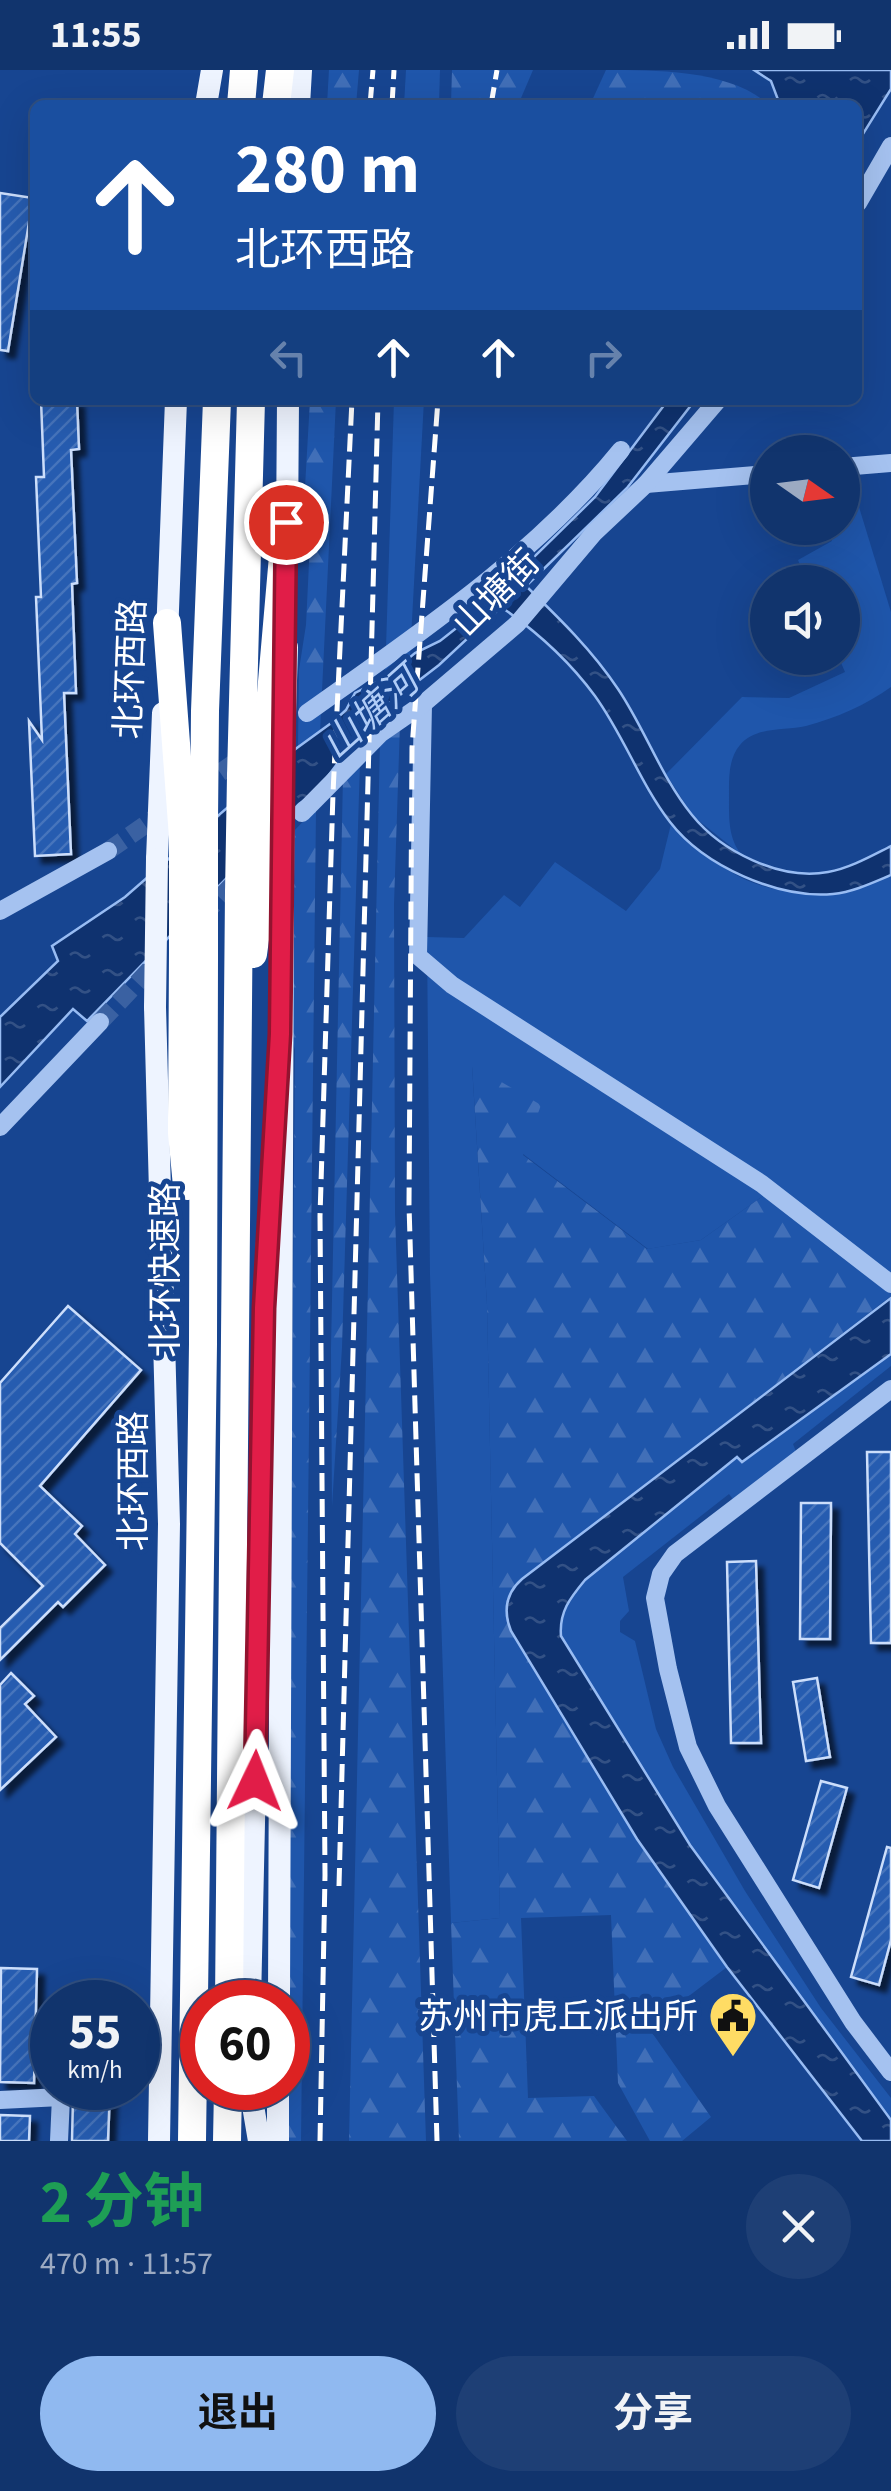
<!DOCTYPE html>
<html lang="zh">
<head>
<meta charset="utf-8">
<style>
	body { margin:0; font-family:"Source Sans 3","Noto Sans SC",sans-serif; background:#1e3f75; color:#f1f3f6; height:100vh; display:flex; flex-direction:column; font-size:38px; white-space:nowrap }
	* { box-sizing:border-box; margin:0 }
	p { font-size:32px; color:#9caac2 }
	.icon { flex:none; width:55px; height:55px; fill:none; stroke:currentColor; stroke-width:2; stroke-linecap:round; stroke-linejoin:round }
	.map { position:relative; height:2071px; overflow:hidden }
	.drawer { display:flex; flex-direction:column; background:#11346d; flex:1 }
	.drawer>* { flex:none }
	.hud { position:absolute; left:30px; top:30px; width:832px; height:305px; border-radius:15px; box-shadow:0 10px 40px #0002,0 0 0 2px #304f80; background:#1a4fa0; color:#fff; overflow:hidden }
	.needle { width:65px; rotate:104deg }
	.controls { position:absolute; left:750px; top:365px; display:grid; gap:20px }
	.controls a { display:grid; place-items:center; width:110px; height:110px; border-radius:50%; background:#11346d; box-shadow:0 10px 40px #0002,0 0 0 2px #304f80; font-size:50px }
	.speed { position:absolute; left:30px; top:1910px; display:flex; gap:20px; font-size:50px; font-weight:700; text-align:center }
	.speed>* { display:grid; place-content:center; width:130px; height:130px; border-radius:50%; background:#11346d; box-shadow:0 10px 40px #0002,0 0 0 2px #304f80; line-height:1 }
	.speed small { font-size:25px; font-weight:400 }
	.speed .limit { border:15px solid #d22; background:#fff; color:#111 }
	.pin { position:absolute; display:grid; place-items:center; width:85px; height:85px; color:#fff; margin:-42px; border:5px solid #fff; border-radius:50%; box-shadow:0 2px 10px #0007 }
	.me { position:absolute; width:110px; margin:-55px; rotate:2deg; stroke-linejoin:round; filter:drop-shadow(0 0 8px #0008) }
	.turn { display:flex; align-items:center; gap:35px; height:210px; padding:0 40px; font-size:45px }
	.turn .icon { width:130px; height:130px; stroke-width:2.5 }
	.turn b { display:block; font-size:70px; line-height:85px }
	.lanes { display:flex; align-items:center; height:95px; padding:0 40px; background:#0003; justify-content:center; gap:50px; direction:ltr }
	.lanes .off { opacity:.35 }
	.round { display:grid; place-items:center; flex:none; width:105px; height:105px; border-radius:52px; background:#1e3f75 }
	.head { display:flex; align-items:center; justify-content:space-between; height:170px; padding:0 40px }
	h1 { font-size:60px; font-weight:700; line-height:75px; color:#1e9e55 }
	.action { display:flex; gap:20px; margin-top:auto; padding:20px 40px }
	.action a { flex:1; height:115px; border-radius:60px; background:#90b9f0; color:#111; font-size:40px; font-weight:700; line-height:115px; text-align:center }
	.action a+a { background:#1e3f75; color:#f1f3f6 }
	.status { display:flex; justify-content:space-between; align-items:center; height:70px; padding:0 50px; background:#11346d; direction:ltr }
	.status svg { height:28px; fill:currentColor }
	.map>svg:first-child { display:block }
	.green { fill:#1f56ab }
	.forest { fill:url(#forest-firs) }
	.water { fill:url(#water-ripples); stroke:#98bcf3; stroke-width:2.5 }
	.building { fill:url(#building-hatch); stroke:#ccdefb; stroke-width:2.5; filter:url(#shadow) }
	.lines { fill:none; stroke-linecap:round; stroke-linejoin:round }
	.minor-tunnel { stroke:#3a61a2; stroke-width:18; stroke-dasharray:18 9; stroke-linecap:butt }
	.minor { stroke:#a5c2f0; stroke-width:18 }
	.major { stroke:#eef4ff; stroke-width:22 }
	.highway { stroke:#fff; stroke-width:28 }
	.rail { stroke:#fff; stroke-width:5; stroke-dasharray:18 8; stroke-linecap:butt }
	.major-bridge { stroke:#eef4ff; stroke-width:22 }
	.highway-bridge { stroke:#fff; stroke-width:28 }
	.route-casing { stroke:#92132f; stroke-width:25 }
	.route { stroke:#e11d48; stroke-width:18 }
	.labels { text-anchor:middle; stroke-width:10; stroke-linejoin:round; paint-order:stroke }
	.street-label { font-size:35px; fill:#fff; stroke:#174591 }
	.poi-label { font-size:35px; fill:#fff; stroke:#174591; text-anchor:end }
	.water-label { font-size:38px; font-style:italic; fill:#b1cdf7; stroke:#174591 }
</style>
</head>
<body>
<div class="status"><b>11:55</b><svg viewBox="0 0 49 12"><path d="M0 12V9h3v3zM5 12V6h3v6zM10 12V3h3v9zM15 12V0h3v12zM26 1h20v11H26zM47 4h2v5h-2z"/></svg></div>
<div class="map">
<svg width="891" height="2071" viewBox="0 0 891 2071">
	<defs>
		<pattern id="forest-firs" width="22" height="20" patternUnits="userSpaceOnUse" patternTransform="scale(2.5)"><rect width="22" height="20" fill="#1f56ab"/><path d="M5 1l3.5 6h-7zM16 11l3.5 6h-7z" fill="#416fb8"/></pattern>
		<pattern id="water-ripples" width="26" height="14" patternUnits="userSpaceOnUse" patternTransform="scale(2.5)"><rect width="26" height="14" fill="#0f326f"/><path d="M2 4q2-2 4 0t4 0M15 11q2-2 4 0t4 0" fill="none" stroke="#335185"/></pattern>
		<pattern id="building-hatch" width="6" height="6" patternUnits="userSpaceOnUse" patternTransform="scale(2.5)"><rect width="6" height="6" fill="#255bb0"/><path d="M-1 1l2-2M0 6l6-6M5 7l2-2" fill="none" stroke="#4674bc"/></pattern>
		<filter id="shadow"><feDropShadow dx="7" dy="7" stdDeviation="2.5" flood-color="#0009"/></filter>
	</defs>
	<rect width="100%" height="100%" fill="#174591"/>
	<g class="green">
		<polygon points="406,0 440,0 439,35 404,35"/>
		<polygon points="394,330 424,330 410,587 385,608"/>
		<path d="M 852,414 L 891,542 L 891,617 C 866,635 836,648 806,656 C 785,661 755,656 740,675 C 728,689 729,709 729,727 C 729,748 728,770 743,786 L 693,746 L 666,704 L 742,627 L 789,628 L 845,602 L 839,588 L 842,588 L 842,512 L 807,512 L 798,490 L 832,471 L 828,458 L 842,458 L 843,416 Z"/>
		<path d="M 671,754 C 687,767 702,782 719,794 C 772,833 834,827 891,805 L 891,1227 L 763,1126 L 701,1170 L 648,1179 L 523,1084 L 472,996 L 487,1234 L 500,1848 L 451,1853 L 430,1205 L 427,867 L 464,868 L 504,825 L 520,837 L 555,792 L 626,841 L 660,799 Z"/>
		<path d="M 891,1284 L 891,1296 L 793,1374 L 797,1384 L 735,1432 L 729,1424 L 623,1507 L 629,1541 L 620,1551 L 620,1562 L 635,1571 L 656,1659 L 673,1697 L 745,1821 L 821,1938 L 891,2028 L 891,2050 L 690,1775 L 561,1565 C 559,1542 570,1528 585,1510 L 738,1386 L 742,1391 Z"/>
	</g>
	<g class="forest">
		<polygon points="329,0 359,0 356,35 327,35"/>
		<polygon points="452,0 533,0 518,35 451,35"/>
		<path d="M 606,0 C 654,0 724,0 763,30 L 764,35 L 590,35 Z"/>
		<polygon points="310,330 336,330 320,662 298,677 299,600 306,555 310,473 304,435"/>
		<polygon points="400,653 394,834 395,1144 426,2071 349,2071 380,672"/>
		<polygon points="360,691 342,1277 332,1436 331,1279 343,707"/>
		<polygon points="316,738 301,2071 286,2071 295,980 287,949 293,762"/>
		<polygon points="472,995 541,1035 523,1085 647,1179 701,1170 763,1126 891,1226 522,1509 511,1561 637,1769 727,1897 648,1957 711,2047 682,2071 650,2071 618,2013 611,1845 521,1848 528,2028 594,2026 627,2071 459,2071 451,1853 500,1848 487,1234"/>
	</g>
	<g class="water">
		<polygon points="754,0 891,0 891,19 858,72 858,35 780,35 771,11"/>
		<path d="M 668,330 L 689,330 L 692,334 L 627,418 L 526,516 C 559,548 592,580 618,619 C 645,659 661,707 692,745 C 721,781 780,811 828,802 C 850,798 871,786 891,776 L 891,805 C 872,813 853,822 833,824 C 778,829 704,796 670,752 C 640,713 624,666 595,626 C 570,592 536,561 501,537 L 439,595 L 374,645 L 316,722 L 299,734 L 87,951 L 73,939 L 0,1017 L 0,947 L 58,891 L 52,876 L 125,827 L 290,683 L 334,651 L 346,640 L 355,623 L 385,608 L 415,583 L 440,571 L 483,537 L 595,427 Z"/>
		<path d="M 891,1228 L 891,1284 L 742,1392 L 737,1387 L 585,1510 C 570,1528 559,1542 561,1566 L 690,1775 L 891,2050 L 891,2071 L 862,2071 L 727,1897 L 637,1769 L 511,1561 C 503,1541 506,1523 522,1509 Z"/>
	</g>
	<g class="building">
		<polygon points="0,123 33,128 8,281 0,280"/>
		<polygon points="41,330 77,330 79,379 71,380 77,513 72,514 76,623 64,623 71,784 35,786 29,651 42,670 36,527 41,527 36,407 44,407"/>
		<polygon points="68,1236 141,1300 40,1416 82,1456 75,1464 105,1495 63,1537 58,1532 0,1590 0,1558 43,1516 0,1473 0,1313"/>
		<polygon points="867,1382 891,1382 891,1573 871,1573"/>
		<polygon points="801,1433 831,1433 830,1569 800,1569"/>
		<polygon points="756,1491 761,1673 731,1673 727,1492"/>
		<polygon points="11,1603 34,1626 25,1634 56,1667 0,1720 0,1615"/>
		<polygon points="817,1608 830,1687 806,1691 793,1612"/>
		<polygon points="821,1711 847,1718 819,1818 793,1810"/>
		<polygon points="887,1777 891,1778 891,1870 879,1915 851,1907"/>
		<polygon points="1,1898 37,1899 34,2013 0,2012"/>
		<polygon points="71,2018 110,2018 108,2071 72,2071 73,2028"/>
		<polygon points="0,2045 30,2046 29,2071 0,2071"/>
	</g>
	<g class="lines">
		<g class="minor-tunnel">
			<polyline points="198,718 247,684"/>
			<polyline points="108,781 165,741"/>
			<polyline points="201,847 242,805"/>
			<polyline points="100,952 158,891"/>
		</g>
		<g class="minor">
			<polyline points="858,133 891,76"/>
			<polyline points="842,397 891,393"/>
			<polyline points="646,414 768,404"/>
			<polyline points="423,634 418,886 452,915 762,1114 891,1214"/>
			<path d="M 307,643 C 418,564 535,486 621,380"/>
			<polyline points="302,743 381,663 423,634 517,554 594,463 646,414 718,330"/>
			<polyline points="0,841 108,781"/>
			<polyline points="0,1057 100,952"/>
			<polyline points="891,1319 675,1484 661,1504 655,1528 668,1599 688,1677 717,1736 853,1952 891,2002"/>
			<polyline points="0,2030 61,2027 59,2071"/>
		</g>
		<g class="major">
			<polyline points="206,35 212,0"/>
			<polyline points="299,35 301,0"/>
			<polyline points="287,465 288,330"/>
			<polyline points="167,566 176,330"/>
			<polyline points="284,678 287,577"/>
			<polyline points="157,789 163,643"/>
			<polyline points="155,937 169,1454 159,2071"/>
			<polyline points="250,1932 267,1171"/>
			<polyline points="279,1932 283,811"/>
			<polyline points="250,2018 259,2071"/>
			<polyline points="278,2071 278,2018"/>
		</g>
		<g class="highway">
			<polyline points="241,35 244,0"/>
			<polyline points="276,35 280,0"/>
			<polyline points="167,553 183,767"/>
			<polyline points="265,692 286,452"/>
			<polyline points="241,706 251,330"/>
			<polyline points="204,751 205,641 217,330"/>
			<polyline points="183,883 182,1063 187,1116"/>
			<polyline points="253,884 262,817"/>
			<polyline points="229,1932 239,823"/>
			<polyline points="192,2071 203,1274 204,888"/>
			<polyline points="227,2071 228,2018"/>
		</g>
		<g class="rail">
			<polyline points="370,35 373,0"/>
			<polyline points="392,35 394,0"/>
			<polyline points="491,35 497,0"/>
			<polyline points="339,1816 378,330"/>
			<polyline points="320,2071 325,1805 320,1146 333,723 352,330"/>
			<polyline points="437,2071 409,1135 412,678 438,330"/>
		</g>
		<g class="major-bridge">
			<polyline points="283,811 284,678"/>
			<polyline points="155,937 157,789"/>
		</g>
		<g class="highway-bridge">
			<polyline points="204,751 204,888"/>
			<polyline points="183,767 183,883"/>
			<polyline points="262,817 265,692"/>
			<polyline points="239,823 241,706"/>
		</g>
	</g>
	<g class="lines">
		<g class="route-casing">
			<polyline id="route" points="255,1711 264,1238 280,964 286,452"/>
		</g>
		<use href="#route" class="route"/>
	</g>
	<defs>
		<g id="civic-pin" transform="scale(2.5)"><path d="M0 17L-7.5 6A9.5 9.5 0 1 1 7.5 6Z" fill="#ffdc64" stroke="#174591"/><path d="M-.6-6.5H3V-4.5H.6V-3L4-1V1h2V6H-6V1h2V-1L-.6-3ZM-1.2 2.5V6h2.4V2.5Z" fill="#111"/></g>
	</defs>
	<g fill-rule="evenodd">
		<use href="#civic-pin" x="733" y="1946"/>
	</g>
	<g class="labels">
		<g class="street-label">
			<text transform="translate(496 523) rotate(-45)" y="12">山塘街</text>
			<text transform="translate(130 599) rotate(-88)" y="12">北环西路</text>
			<text transform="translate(165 1200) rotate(-90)" y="12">北环快速路</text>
			<text transform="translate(133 1411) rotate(-90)" y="12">北环西路</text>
		</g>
		<g class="poi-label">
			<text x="698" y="1958">苏州市虎丘派出所</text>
		</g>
		<g class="water-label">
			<text transform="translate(370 643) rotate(-42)" y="13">山塘河</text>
		</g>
	</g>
</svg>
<div class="controls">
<a><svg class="needle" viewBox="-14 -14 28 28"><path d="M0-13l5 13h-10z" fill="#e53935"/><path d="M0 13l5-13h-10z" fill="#9caac2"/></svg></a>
<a><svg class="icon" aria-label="sound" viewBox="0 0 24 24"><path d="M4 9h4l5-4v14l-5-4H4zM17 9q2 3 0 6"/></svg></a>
</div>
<div class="speed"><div>55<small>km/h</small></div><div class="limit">60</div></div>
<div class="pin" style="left:286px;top:452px;background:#d93025"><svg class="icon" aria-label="arrive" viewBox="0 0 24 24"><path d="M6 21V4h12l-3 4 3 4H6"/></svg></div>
<svg class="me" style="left:255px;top:1711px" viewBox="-20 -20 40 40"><path d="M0-17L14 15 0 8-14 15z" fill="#e11d48" stroke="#fff" stroke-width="4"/></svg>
<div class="hud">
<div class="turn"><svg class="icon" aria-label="ahead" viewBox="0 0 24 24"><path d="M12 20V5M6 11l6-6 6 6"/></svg><div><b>280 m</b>北环西路</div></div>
<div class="lanes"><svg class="icon off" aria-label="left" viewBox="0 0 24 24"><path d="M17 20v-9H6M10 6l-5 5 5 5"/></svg><svg class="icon" aria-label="ahead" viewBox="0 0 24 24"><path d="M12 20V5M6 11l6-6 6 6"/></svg><svg class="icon" aria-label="ahead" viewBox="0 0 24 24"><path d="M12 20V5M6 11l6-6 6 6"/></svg><svg class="icon off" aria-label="right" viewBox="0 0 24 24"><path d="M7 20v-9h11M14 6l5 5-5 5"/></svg></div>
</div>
</div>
<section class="drawer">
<div class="head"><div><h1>2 分钟</h1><p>470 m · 11:57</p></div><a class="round"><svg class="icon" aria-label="close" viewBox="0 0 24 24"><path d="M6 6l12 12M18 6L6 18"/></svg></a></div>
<div class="action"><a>退出</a><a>分享</a></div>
</section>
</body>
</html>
